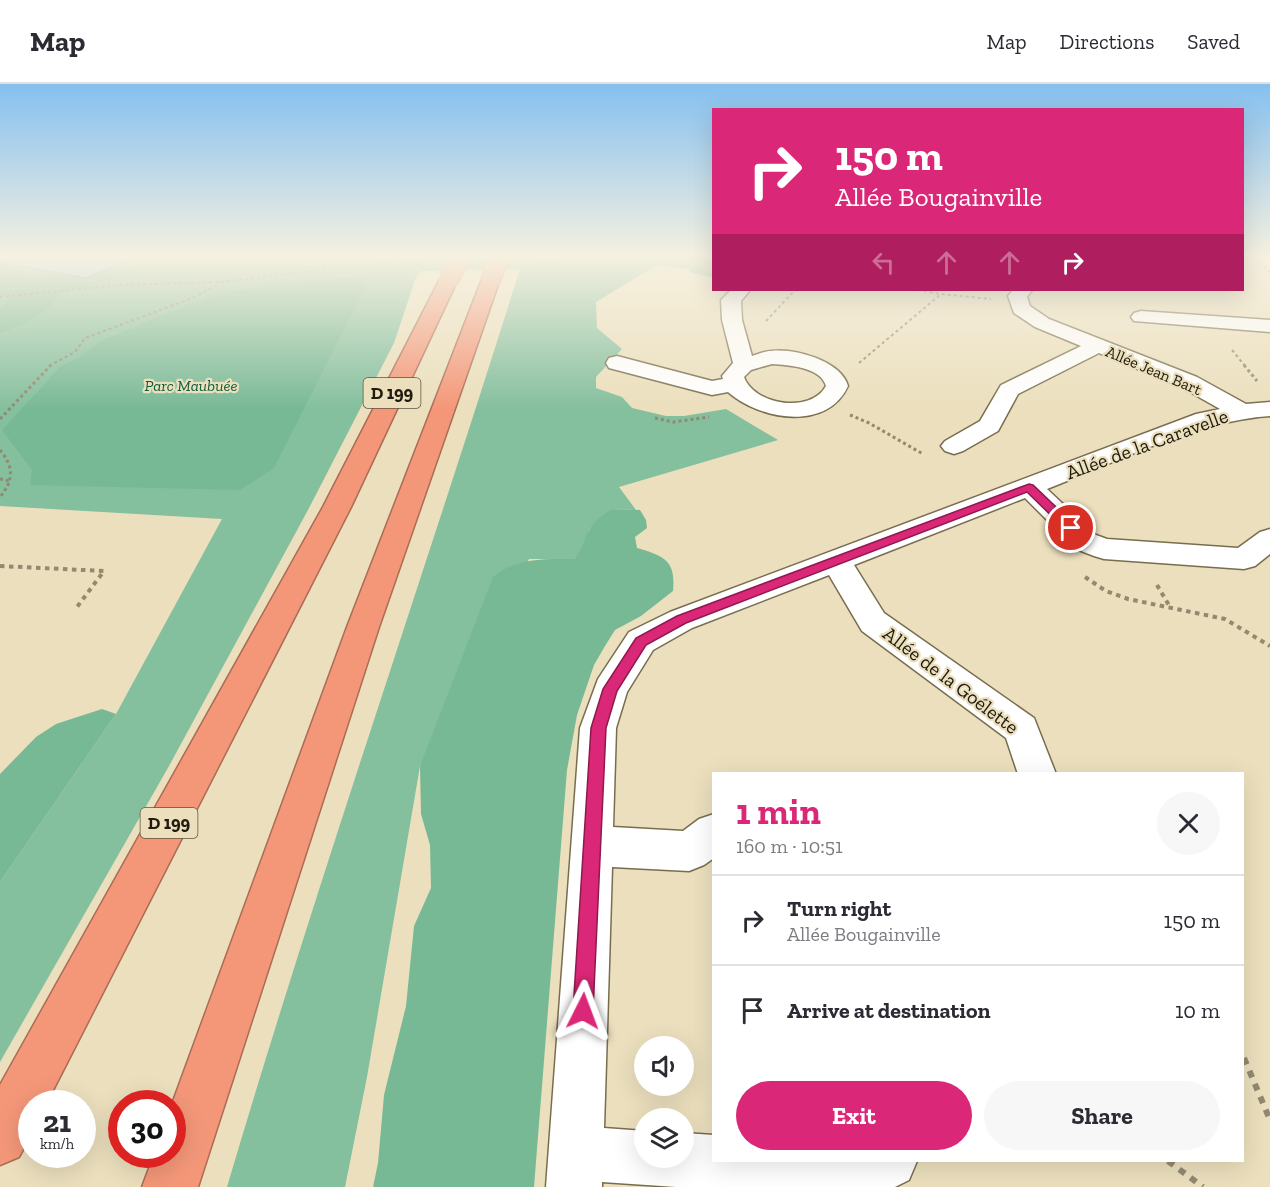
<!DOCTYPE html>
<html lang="en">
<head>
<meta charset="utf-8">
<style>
	body { margin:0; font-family:"Zilla Slab",serif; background:#f7f7f7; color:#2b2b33; height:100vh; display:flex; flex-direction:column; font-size:22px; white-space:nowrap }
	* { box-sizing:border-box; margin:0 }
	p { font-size:20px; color:#7c7c81 }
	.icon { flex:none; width:33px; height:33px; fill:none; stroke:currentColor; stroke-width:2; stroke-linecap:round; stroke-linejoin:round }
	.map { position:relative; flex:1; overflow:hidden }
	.drawer { position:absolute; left:712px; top:688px; width:532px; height:390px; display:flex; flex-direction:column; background:#fff; border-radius:0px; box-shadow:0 6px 24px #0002 }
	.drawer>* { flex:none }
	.top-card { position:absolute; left:712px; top:24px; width:532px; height:183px; border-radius:0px; box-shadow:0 6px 24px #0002; background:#db2777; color:#fff; overflow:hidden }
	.buttons { position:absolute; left:634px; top:952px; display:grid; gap:12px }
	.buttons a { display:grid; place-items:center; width:60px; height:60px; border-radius:50%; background:#fff; box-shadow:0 6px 24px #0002; font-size:30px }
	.speed { position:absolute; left:18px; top:1006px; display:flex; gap:12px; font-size:30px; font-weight:700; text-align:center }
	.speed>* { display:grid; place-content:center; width:78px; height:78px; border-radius:50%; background:#fff; box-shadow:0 6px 24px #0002; line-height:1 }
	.speed small { font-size:15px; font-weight:400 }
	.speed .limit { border:9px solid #d22; background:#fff; color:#111 }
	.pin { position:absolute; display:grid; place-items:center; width:51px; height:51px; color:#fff; margin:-26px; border:3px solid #fff; border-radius:50%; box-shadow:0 2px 6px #0007 }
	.me { position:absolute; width:66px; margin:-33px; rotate:3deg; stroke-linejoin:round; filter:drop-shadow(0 0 4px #0008) }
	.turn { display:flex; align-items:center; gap:21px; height:126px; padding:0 24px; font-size:27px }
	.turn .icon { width:78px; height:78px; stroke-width:2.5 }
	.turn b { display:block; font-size:42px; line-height:51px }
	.lanes { display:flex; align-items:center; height:57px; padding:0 24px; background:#0003; justify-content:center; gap:30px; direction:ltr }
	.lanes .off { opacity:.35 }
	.round { display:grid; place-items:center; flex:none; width:63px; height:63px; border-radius:32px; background:#f7f7f7 }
	.headline { display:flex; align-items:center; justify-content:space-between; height:102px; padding:0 24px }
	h1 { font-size:36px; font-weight:700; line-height:45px; color:#db2777 }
	.button { display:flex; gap:12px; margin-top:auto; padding:12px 24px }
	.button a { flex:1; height:69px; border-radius:36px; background:#db2777; color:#fff; font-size:24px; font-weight:700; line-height:69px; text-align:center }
	.button a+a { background:#f7f7f7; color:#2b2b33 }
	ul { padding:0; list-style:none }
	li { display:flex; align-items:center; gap:18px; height:90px; padding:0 24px; border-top:2px solid #e1e1e2 }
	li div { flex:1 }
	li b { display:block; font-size:22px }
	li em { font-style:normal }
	header { display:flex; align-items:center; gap:36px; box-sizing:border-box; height:84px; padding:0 30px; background:#fff; border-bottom:2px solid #e1e1e2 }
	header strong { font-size:28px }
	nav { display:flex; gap:33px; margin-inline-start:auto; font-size:21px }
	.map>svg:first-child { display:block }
	.green { fill:#84bf9e }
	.forest { fill:#78b995 }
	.water { fill:#91d2f9; stroke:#6f9bb2; stroke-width:1.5 }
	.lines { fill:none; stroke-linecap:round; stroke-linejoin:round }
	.stream { fill:#6f9bb2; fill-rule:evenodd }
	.minor-casing { stroke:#786d4e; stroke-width:3 }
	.highway-casing { stroke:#aa6c54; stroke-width:3 }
	.path-far3 { stroke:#928970; stroke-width:2; stroke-dasharray:3 3; stroke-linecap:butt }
	.path-far2 { stroke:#928970; stroke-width:3; stroke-dasharray:3 3; stroke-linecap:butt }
	.path-far1 { stroke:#928970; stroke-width:4; stroke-dasharray:4.5 4.5; stroke-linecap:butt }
	.path { stroke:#928970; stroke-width:6; stroke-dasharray:7 7; stroke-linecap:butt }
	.minor { fill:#fff; fill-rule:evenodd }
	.highway { fill:#f49779; fill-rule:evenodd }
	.highway-bridge-casing { stroke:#aa6c54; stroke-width:21; stroke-linecap:butt }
	.highway-bridge { stroke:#f49779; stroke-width:20 }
	.route { fill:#db2777; stroke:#8e194d; stroke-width:1.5 }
	.labels { text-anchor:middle; stroke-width:4.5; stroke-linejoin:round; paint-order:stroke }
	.far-street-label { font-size:16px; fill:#201b0e; stroke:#ebdfbd }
	.far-park-label { font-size:16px; font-style:italic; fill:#0c5d3b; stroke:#ebdfbd }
	.shield { fill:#ebdfbd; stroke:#5d5642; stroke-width:1.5 }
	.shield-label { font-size:18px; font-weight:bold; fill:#201b0e }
	.street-label { font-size:20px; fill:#201b0e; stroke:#ebdfbd }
</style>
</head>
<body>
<header>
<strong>Map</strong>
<nav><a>Map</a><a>Directions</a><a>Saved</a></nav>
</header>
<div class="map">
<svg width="1270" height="1103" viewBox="0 0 1270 1103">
	<rect width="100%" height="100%" fill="#ebdfbd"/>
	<path class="green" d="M 0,171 L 524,173 L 525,171 L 714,171 L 714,177 L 688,185 L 657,181 L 596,218 L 597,244 L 622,265 L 596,293 L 596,304 L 622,313 L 632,324 L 666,332 L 684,332 L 726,325 L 778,356 L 619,403 L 636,426 L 612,425 L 589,446 L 583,466 L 574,475 L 529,475 L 420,682 L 367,993 L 345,1103 L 227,1103 C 318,795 424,491 520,185 L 420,187 L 415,196 L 394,259 L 308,426 L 169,682 L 0,978 L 0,798 L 116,630 L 222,435 L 0,422 Z"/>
	<g class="forest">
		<path d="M 125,171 L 165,171 L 163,179 L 156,183 L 60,210 C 44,232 25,240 0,249 L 0,226 L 7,218 L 8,210 L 0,211 L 0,180 C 5,181 14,181 18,183 C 24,186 26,190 34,191 C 65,193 96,179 125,171 Z"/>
		<polygon points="687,171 714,171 714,194 690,188 689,173"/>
		<polygon points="361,192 369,196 274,384 240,406 30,401 32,386 2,346 61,282 81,272 99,258 131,244 221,208"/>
		<path d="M 612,425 L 640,426 L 646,436 L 647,444 L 635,453 L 637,464 C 664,472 676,476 673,507 L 641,532 L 615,546 L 605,562 L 594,581 L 577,631 L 567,686 L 534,1103 L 373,1103 L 378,1079 L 384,1011 L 406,922 L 414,842 L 431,804 L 430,761 L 421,730 L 420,682 L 493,493 C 518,473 544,475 574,475 C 584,464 583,455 590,445 C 595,436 604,430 612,425 Z"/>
		<polygon points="102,625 116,630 0,798 0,690 36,653 56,640"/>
	</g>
	<polygon class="water" points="0,171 139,171 86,194 0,178"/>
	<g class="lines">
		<polygon class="stream" points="6,178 9,180 0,184 0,180"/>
		<g class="minor-casing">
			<g id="minor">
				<path d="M 731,206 L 750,206 L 741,217 L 742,236 L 752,272 C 758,270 765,267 771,267 C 795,264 841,277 848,302 C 827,348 760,336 728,308 L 712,311 L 609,284 L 606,279 L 609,274 L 617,272 L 712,297 L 723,295 L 722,292 L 733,279 L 722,236 L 721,216 ZM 772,280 C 788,281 821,283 826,302 C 811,330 754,321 744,293 L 751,286 Z"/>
				<path d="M 1013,206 L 1032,206 L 1027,213 L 1030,222 L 1049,235 L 1197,293 L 1246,320 L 1270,318 L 1270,332 C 1196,337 1117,378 1047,405 L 1096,451 L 1107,455 L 1238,464 L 1260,448 L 1270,445 L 1270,470 L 1255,482 L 1244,485 L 1104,475 L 1094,472 L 1076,465 L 1025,414 L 854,481 L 884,529 L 1034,634 L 1056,690 L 1018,690 L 1006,654 L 862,547 L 829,491 L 692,544 L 653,566 L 627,608 L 616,644 L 613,743 L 683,747 L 699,735 L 714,730 L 714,774 L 704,781 L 689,787 L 612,783 L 604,1044 L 645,1047 L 645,1074 L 684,1074 L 684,1049 L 714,1051 L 714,1077 L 917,1077 L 909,1096 L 895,1103 L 676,1103 L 602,1098 L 602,1103 L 546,1103 L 580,644 L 598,595 L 629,548 L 670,528 L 1196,330 L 1220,325 L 1181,303 L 1099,269 L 1018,310 L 998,347 L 963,367 L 954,370 L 945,367 L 941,362 L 945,357 L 980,337 L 1001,301 L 1081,262 L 1035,243 L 1014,229 L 1008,212 Z"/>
				<polygon points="1141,227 1270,236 1270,248 1134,237 1131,233 1134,229"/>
			</g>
		</g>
		<g class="highway-casing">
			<g id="highway">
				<polygon points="449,190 455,191 458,195 351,423 46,1020 32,1020 32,1049 19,1073 0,1081 0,1001 323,423 440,195 443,191"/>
				<polygon points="491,190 497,191 500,195 379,543 198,1103 142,1103 154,1071 172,1071 172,1020 347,543 482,195 485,191"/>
			</g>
		</g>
		<g class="path-far3">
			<polyline points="379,171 380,180"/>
			<polyline points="698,171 714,182"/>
			<polyline points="602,173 613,171"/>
			<polyline points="1244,173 1270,175"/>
			<polyline points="1256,174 1270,188"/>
			<polyline points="528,181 644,171"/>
			<polyline points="802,206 808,206"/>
			<polyline points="918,206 940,210"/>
			<polyline points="0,213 120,201 222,198 362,181 422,180"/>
			<polyline points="766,237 795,206"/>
			<polyline points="1232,266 1245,282"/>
			<polyline points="859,279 941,210 991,215"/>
			<polyline points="49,282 75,268 85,254 190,215 221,199"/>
		</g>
		<g class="path-far2">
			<polyline points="1244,281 1257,297"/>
			<polyline points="850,331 869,339 923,370"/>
			<polyline points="655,334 673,338 709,333"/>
			<polyline points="0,335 51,281"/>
			<path d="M 0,366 C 14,383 14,396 0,413"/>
			<polyline points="0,395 10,397"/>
		</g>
		<g class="path-far1">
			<polyline points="0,482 104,487 77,523"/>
			<polyline points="1085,493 1106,507 1128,515 1225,535 1270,562"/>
			<polyline points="1157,501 1170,523"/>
		</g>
		<g class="path">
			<polyline points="1244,974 1270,1036"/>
			<polyline points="1168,1077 1203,1103"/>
		</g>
		<use href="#minor" class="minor"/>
		<use href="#highway" class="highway"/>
		<g class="highway-bridge-casing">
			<g id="highway-bridge">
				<polyline points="449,195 461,171"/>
				<polyline points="491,195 500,171"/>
			</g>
		</g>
		<use href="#highway-bridge" class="highway-bridge"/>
	</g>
	<linearGradient id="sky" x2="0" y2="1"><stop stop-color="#85c0ef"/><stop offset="0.53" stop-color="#f6f1e1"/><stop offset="1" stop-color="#f6f1e1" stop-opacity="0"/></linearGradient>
	<rect width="1270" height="325" fill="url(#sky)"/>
	<polygon class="route" points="1029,400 1033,401 1075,441 1075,447 1067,447 1027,408 686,539 646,561 617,607 606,644 593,927 590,934 583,937 576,934 573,927 591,644 603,605 636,554 677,532"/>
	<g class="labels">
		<g class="far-street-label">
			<text transform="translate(1154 286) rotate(23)" y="6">Allée Jean Bart</text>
		</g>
		<g class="far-park-label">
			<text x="191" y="307">Parc Maubuée</text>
		</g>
		<g class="shield">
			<rect x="363.5" y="294" width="57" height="30" rx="4.5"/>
			<rect x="140.5" y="724" width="57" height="30" rx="4.5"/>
		</g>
		<g class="shield-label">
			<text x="392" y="315">D 199</text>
			<text x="169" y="745">D 199</text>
		</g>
		<g class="street-label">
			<text transform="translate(1147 360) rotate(-20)" y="7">Allée de la Caravelle</text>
			<text transform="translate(951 596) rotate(37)" y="7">Allée de la Goélette</text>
		</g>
	</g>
</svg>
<div class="buttons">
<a><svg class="icon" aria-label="sound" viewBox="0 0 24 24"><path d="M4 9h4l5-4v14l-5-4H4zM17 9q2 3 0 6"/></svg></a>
<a><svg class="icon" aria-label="layers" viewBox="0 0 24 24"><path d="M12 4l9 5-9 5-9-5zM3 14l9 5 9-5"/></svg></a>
</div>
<div class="speed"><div>21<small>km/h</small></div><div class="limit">30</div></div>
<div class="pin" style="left:1071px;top:444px;background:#d93025"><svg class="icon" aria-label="arrive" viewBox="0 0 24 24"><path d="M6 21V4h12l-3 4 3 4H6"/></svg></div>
<svg class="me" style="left:583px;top:927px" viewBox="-20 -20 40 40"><path d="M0-17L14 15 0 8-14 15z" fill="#db2777" stroke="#fff" stroke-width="4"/></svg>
<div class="top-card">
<div class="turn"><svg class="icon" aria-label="right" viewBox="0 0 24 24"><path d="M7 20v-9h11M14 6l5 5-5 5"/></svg><div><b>150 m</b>Allée Bougainville</div></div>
<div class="lanes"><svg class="icon off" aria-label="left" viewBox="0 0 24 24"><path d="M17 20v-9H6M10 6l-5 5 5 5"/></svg><svg class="icon off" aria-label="ahead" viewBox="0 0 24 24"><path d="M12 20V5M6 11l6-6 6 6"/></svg><svg class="icon off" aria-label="ahead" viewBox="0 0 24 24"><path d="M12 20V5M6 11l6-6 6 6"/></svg><svg class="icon" aria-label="right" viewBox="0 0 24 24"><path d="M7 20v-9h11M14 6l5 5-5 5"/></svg></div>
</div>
<section class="drawer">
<div class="headline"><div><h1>1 min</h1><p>160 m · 10:51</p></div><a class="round"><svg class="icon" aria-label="close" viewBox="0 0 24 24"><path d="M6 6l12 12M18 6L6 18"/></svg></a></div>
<ul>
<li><svg class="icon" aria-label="right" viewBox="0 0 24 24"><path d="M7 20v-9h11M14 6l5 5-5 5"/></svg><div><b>Turn right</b><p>Allée Bougainville</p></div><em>150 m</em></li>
<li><svg class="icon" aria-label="arrive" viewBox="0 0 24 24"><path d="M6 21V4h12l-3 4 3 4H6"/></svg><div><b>Arrive at destination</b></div><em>10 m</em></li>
</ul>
<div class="button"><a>Exit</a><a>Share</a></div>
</section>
</div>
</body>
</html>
